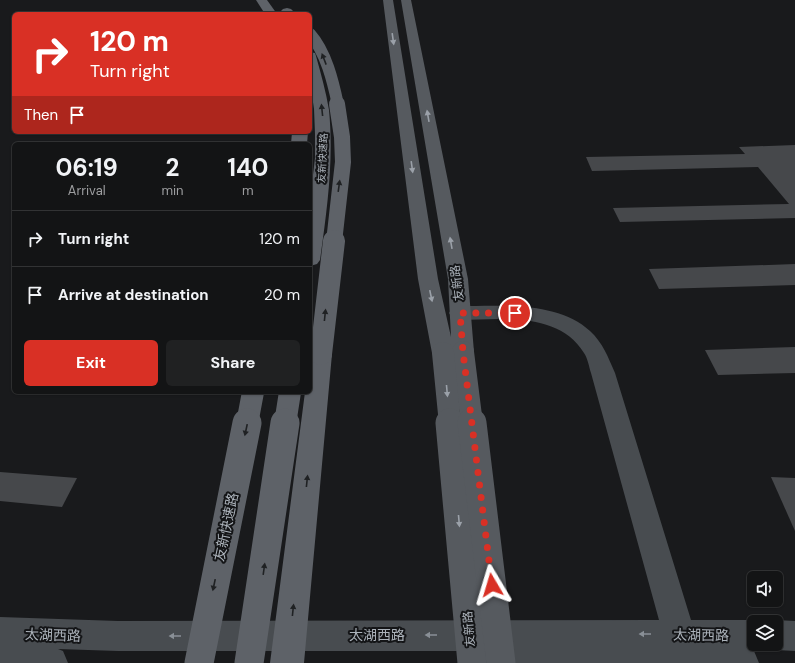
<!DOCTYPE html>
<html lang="en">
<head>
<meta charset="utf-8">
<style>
	body { margin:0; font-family:"DM Sans","Noto Sans SC",sans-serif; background:#202122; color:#f1f3f6; height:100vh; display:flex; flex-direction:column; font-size:15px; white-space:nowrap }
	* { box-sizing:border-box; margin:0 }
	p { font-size:13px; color:#9d9ea0 }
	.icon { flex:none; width:22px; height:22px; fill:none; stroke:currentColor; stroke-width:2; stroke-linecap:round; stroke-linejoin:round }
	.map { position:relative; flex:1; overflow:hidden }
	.details { position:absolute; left:12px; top:142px; width:300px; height:252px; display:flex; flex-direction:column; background:#131415; border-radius:6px; box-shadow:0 1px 3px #0004,0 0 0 1px #323334 }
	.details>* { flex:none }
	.banner { position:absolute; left:12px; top:12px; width:300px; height:122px; border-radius:6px; box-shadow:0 1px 3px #0004,0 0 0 1px #323334; background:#d93025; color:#fff; overflow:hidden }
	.buttons { position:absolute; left:747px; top:571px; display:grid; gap:8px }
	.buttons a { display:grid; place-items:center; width:36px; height:36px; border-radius:6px; background:#131415; box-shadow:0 1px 3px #0004,0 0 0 1px #323334; font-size:20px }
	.pin { position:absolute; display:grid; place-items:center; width:34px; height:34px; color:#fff; margin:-17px; border:2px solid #fff; border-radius:50%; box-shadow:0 1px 4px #0007 }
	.me { position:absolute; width:44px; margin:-22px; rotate:353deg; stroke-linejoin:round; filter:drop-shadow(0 0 3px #0008) }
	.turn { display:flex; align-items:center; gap:14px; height:84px; padding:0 12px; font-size:18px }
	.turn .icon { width:52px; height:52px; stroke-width:2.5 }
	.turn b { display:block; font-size:28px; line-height:34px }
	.then { display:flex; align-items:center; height:38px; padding:0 12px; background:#0003; gap:8px; font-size:15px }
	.eta { display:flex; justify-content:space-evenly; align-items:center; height:68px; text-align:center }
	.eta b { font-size:24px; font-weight:700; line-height:28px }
	.primary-button { display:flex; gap:8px; margin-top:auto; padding:8px 12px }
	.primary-button a { flex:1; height:46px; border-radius:6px; background:#d93025; color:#fff; font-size:16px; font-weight:700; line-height:46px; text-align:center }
	.primary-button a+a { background:#202122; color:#f1f3f6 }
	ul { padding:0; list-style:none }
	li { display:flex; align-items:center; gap:12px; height:56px; padding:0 12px; border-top:1px solid #323334 }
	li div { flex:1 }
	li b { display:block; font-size:15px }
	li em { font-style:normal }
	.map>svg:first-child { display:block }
	.building { fill:#46484b }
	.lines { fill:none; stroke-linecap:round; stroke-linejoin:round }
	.secondary { fill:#484c50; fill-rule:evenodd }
	.primary { fill:#565a5f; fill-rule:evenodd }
	.trunk { fill:#5e6268; fill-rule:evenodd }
	.primary-bridge-far1 { stroke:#565a5f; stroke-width:22 }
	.primary-bridge { stroke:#565a5f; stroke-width:29 }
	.trunk-bridge-far3 { stroke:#5e6268; stroke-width:12 }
	.trunk-bridge-far2 { stroke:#5e6268; stroke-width:16 }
	.trunk-bridge-far1 { stroke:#5e6268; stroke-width:22 }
	.trunk-bridge { stroke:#5e6268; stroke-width:29 }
	.oneway { fill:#9ba1a9 }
	.oneway2 { fill:#1f2123 }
	.oneway3 { fill:#898f96 }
	.route { stroke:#d93025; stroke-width:7; stroke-dasharray:0 12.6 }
	.labels { text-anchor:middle; stroke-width:4; stroke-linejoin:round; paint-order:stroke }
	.far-street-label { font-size:10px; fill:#acb3bb; stroke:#141517 }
	.street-label { font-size:12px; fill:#acb3bb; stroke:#141517 }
	.near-street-label { font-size:14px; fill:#acb3bb; stroke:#141517 }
</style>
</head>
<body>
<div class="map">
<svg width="795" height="663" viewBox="0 0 795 663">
	<rect width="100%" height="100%" fill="#191a1c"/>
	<g class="building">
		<polygon points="795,145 795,218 620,222 613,208 789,204 758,167 592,171 586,157 745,154 739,147"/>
		<polygon points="795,264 795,285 659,289 649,269"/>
		<polygon points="795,347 795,373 718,375 705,350"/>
		<polygon points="0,472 77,478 62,507 0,501"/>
		<polygon points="771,477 795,478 795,531"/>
	</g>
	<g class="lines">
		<path class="secondary" d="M 460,306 C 500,306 559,301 590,331 C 603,343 608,357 615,373 L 691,620 L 754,620 L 760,622 L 754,622 L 754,644 L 776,644 L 776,622 L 770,622 L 776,620 L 795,621 L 795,651 L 776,650 L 765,646 L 751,650 L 754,651 L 759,663 L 467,663 L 474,651 L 118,651 L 58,649 L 63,651 L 68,663 L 0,663 L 0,617 L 118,621 L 659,620 L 591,373 C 589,367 588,359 584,353 C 559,312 501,319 460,320 L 452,318 L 449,313 L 452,308 Z"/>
		<polygon class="primary" points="383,0 393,0 438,279 451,337 448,279 401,0 411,0 468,279 474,352 471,357 463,360 455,357 453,355 451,358 443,361 435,358 432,353 418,279"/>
		<g class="trunk">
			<polygon points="256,0 267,0 277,14 265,14"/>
			<polygon points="287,8 291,9 296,14 284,14 281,11 283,9"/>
			<path d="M 310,52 L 315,53 L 316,56 C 321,74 326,92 329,110 C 334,160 327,210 320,260 L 317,264 L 310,266 L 310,200 L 315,158 L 315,134 L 314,109 L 310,82 Z"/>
			<polygon points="292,132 308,132 307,144 291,144"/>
			<polygon points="321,346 329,349 332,354 304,663 270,663 305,392 310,392 310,353 313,349"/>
		</g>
		<g class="primary-bridge-far1">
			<polyline points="463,352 472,424"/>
			<polyline points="443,353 450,424"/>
		</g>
		<g class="primary-bridge">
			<polyline points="450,423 472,663"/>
			<polyline points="472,423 501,663"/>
		</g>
		<path class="trunk-bridge-far3" d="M 310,34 C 326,52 333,81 338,105"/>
		<polyline class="trunk-bridge-far2" points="334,242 343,162 342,137 337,104"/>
		<g class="trunk-bridge-far1">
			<polyline points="321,354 334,241"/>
			<polyline points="247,424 253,392"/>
			<polyline points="285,424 290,392"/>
		</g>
		<g class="trunk-bridge">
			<polyline points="199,663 247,423"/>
			<polyline points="249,663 285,423"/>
		</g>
	</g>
	<defs><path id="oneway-solid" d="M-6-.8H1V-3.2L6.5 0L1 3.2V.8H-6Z"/></defs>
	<g class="oneway">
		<use href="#oneway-solid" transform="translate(393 39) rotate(82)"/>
		<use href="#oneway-solid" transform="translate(428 116) rotate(-100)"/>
		<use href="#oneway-solid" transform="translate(412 167) rotate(82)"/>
		<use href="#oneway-solid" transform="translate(451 243) rotate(-100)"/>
		<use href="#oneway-solid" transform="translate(431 296) rotate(78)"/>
		<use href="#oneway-solid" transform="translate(447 391) rotate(85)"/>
		<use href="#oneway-solid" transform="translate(459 521) rotate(85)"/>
	</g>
	<g class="oneway2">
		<use href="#oneway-solid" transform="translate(324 59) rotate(-111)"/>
		<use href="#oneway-solid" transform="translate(322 110) rotate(-96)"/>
		<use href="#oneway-solid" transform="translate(339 186) rotate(-82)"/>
		<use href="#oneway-solid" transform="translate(325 315) rotate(-84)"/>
		<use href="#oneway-solid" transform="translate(246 430) rotate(102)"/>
		<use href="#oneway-solid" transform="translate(307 481) rotate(-84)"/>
		<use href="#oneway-solid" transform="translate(264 569) rotate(-82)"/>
		<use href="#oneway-solid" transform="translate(214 585) rotate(102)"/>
		<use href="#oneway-solid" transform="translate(293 610) rotate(-84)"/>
	</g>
	<g class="oneway3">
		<use href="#oneway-solid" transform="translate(645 634) rotate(180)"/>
		<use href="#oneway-solid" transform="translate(431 635) rotate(180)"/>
		<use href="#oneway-solid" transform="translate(175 636) rotate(180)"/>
	</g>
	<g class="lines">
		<polyline class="route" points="492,585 463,352 460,313 515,313"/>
	</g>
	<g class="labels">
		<g class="far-street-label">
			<text transform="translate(322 158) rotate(-87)" y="4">友新快速路</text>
		</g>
		<g class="street-label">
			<text transform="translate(457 283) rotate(-97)" y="4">友新路</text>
			<text transform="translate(469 629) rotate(-95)" y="4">友新路</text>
		</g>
		<g class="near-street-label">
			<text transform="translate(226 527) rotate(-78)" y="5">友新快速路</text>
			<text transform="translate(53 635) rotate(2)" y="5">太湖西路</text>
			<text x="377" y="640">太湖西路</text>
			<text transform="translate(701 635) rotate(1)" y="5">太湖西路</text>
		</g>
	</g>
</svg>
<div class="buttons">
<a><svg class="icon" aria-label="sound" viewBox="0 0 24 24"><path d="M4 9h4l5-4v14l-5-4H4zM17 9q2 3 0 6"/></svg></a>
<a><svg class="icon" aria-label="layers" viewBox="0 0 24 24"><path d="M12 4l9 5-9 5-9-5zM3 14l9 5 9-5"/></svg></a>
</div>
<div class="pin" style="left:515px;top:313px;background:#d93025"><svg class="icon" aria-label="arrive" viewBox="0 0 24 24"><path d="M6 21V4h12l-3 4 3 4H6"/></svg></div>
<svg class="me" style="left:492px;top:585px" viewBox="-20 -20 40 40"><path d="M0-17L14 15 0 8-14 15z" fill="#d93025" stroke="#fff" stroke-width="4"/></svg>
<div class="banner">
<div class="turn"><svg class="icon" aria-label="right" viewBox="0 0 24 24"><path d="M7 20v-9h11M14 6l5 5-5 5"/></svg><div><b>120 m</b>Turn right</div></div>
<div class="then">Then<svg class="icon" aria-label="arrive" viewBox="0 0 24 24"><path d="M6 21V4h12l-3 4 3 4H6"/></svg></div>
</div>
<section class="details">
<div class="eta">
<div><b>06:19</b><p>Arrival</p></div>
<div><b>2</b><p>min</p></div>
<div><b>140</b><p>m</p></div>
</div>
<ul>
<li><svg class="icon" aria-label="right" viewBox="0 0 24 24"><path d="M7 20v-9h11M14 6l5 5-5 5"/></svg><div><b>Turn right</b></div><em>120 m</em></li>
<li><svg class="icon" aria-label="arrive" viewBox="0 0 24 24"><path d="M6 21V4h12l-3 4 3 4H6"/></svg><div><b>Arrive at destination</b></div><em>20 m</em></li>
</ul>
<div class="primary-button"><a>Exit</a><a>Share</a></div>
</section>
</div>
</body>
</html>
